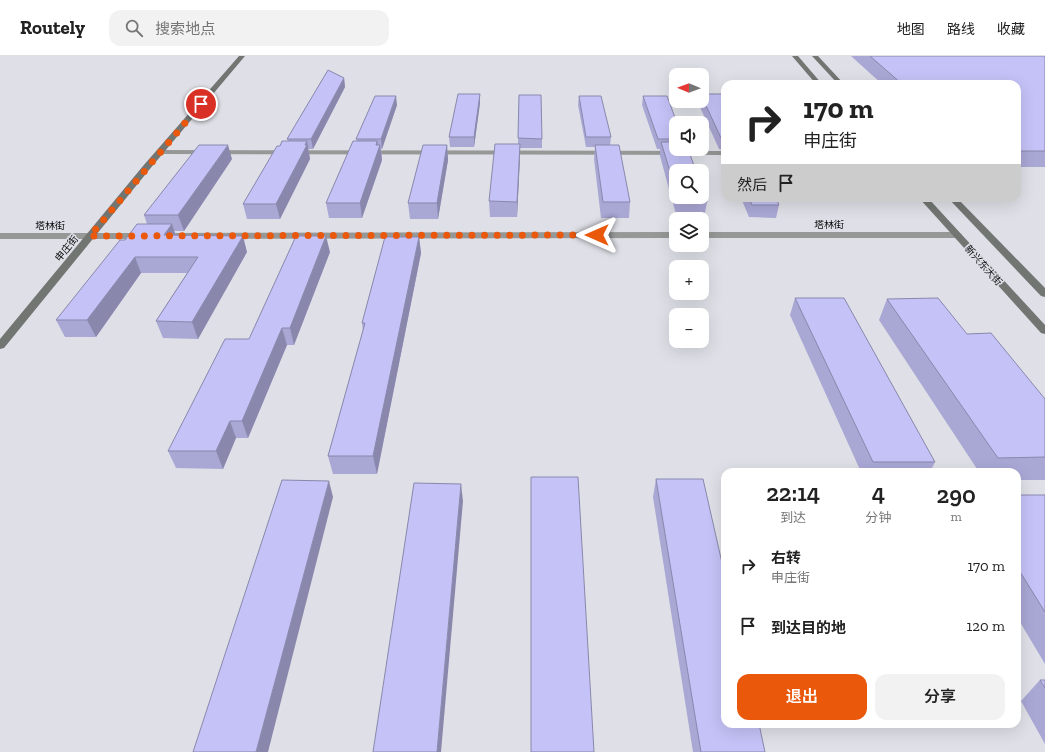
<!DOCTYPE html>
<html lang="zh">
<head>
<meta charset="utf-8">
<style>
	body { margin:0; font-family:"Zilla Slab","Noto Sans SC",serif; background:#f2f2f2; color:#222; height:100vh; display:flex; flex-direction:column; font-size:15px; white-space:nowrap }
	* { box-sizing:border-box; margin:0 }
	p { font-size:13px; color:#767676 }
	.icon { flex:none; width:22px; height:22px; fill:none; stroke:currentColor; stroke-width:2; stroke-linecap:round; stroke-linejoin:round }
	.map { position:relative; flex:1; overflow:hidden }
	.panel { position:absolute; left:721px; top:412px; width:300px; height:260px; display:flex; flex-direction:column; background:#fff; border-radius:12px; box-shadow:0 4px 16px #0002 }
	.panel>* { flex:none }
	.top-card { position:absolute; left:721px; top:24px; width:300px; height:122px; border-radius:12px; box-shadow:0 4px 16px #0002; background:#fff; color:#222; overflow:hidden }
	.needle { width:26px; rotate:271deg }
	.tools { position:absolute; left:669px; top:12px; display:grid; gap:8px }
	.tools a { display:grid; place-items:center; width:40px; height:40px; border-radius:8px; background:#fff; box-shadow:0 4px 16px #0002; font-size:20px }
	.pin { position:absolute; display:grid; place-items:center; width:34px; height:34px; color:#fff; margin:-17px; border:2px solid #fff; border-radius:50%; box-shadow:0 1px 4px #0007 }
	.me { position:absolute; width:44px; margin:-22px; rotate:270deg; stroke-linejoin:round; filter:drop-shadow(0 0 3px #0008) }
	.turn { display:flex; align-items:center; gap:14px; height:84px; padding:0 16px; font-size:18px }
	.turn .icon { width:52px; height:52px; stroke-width:2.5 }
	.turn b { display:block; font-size:28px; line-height:34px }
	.then { display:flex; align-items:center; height:38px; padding:0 16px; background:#0003; gap:8px; font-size:15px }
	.eta { display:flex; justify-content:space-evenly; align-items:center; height:68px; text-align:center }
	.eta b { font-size:24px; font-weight:600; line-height:28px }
	.button { display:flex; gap:8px; margin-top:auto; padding:8px 16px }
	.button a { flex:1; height:46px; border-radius:12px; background:#ea580c; color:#fff; font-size:16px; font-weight:600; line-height:46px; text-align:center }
	.button a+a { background:#f2f2f2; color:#222 }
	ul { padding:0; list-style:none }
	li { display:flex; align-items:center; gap:12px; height:60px; padding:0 16px }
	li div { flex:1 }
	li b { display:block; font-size:15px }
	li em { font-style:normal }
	header { display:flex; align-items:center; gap:24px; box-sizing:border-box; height:56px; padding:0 20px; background:#fff; border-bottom:1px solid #e0e0e0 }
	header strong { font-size:19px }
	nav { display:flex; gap:22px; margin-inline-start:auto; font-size:14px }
	.search { width:280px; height:36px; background:#f2f2f2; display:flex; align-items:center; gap:10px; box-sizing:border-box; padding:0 14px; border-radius:12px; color:#767676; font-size:15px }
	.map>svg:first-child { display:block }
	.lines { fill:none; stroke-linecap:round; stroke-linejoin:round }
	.lane { fill:#959896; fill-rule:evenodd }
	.street { fill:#959896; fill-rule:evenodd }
	.secondary { fill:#717673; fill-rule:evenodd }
	.wall { fill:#a9a7d4 }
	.shaded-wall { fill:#8988ac }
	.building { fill:#c4c2f6; stroke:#8988ac }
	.route { stroke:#ea580c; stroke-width:7; stroke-dasharray:0 12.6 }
	.labels { text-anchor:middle; stroke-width:3; stroke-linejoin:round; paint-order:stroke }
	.far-street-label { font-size:10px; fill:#0c0c0f; stroke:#dfdfe7 }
</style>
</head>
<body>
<header>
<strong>Routely</strong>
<div class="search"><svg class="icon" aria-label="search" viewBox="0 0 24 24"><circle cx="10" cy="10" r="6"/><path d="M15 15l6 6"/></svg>搜索地点</div>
<nav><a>地图</a><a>路线</a><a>收藏</a></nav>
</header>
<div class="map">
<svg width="1045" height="696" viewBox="0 0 1045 696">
	<rect width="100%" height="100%" fill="#dfdfe7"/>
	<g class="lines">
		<polygon class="lane" points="157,94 725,95 725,99 160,98 157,98"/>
		<g class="street">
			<polygon points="676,176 676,182 163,183 158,180 163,177"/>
			<polygon points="702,176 957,176 962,179 957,182 702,182"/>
			<polygon points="0,177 145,177 150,180 145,183 0,183"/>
		</g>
		<g class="secondary">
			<polygon points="239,0 245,0 149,114 4,292 0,293 0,283 143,110"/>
			<polygon points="792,0 798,0 822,28 816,28"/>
			<polygon points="812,0 818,0 844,28 838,28"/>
			<polygon points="919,142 928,142 1045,269 1045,278 1041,277"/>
			<polygon points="948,142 957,142 1045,232 1045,241 1041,240"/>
		</g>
	</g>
	<g class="wall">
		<polygon points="851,0 1045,0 1045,111 1017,111 1017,28 882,28"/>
		<polygon points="344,22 345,31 313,93 308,93 310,103 280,163 247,163 243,148 280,90 288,85 287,83"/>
		<polygon points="480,38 480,47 474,91 450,91 449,81"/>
		<polygon points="702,38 725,38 725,107 722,100 723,94 719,93 699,49 699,45 702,45"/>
		<polygon points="519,39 542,83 542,92 520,92 517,161 490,161 489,145 518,88"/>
		<polygon points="579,40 611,81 610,89 630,146 629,162 601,162 594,103 595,91 586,91 578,49"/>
		<polygon points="643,40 676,67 676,141 702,141 707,146 704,162 677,162 660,100 660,93 657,93 642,49"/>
		<polygon points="397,49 382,93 381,93 382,104 362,162 329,162 326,147 357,85 356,83"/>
		<polygon points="447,89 448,104 438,163 410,163 408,147"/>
		<polygon points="232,103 184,175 174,175 176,179 247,196 198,283 163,282 156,265 187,217 141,217 96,281 65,281 56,264 125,184 147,168 144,159"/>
		<polygon points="741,142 776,142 779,149 776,162 749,161"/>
		<polygon points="419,181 421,197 377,418 333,418 328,400 363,275 362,267"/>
		<polygon points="330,196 294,289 287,289 248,382 236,382 223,413 176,412 168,395 249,283"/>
		<polygon points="795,242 935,406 930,416 861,416 790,259"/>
		<polygon points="887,243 967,278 1045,343 1045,424 1017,424 1017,416 979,416 879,264"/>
		<polygon points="656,423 765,696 693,696 653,441"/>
		<polygon points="1017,439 1045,439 1045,608 1017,561"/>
		<polygon points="1040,624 1045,624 1045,688 1021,645"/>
	</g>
	<g class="shaded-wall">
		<polygon points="344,22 345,31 313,93 311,83"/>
		<polygon points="480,38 480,47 474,91 474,81"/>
		<polygon points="396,40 397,49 382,93 381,83"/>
		<polygon points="307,85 310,103 280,163 276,148"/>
		<polygon points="377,85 379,94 380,89 382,104 362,162 360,147"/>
		<polygon points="520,88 520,103 517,161 517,146"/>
		<polygon points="228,89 232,103 184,175 178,159"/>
		<polygon points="447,89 448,104 438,163 437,147"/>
		<polygon points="172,168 177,184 164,179"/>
		<polygon points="243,180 247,196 198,283 192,266"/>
		<polygon points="326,180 330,196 294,289 290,272"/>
		<polygon points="419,181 421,197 377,418 373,400"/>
		<polygon points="135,201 141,217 96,281 87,264"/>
		<polygon points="282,272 287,289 248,382 242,365"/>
		<polygon points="230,365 236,382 223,413 216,395"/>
		<polygon points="329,425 333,441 268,696 256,696"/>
		<polygon points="461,428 463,445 441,696 437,696"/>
	</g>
	<g class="building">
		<polygon points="870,0 1045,0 1045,95 1017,95 1017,28 902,28"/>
		<polygon points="328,14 344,22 311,83 287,83"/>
		<polygon points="458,38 480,38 474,81 449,81"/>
		<polygon points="702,38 725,38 725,82 721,82 702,41"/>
		<polygon points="519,39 541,39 542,83 518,82"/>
		<polygon points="375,40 396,40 381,83 356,83"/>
		<polygon points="579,40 601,40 611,81 586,81"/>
		<polygon points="643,40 667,40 677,67 676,67 676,83 658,83"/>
		<polygon points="282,85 307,85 305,89 307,89 276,148 243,148 277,90 280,90"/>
		<polygon points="353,85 377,85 376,89 380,89 360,147 326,147"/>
		<polygon points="661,86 676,86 676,93 688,93 696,115 676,115 676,135"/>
		<polygon points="495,88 520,88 517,146 489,145"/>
		<polygon points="199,89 228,89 178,159 144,159"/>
		<polygon points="423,89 447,89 437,147 408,147"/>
		<polygon points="595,89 619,89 630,146 603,146"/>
		<polygon points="702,132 707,146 679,146 678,141 702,141"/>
		<polygon points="749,142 776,142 779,149 752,149"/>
		<polygon points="137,168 172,168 164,179 243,180 192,266 156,265 198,201 135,201 87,264 56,264 120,184 125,184"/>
		<polygon points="296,180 326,180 290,272 282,272 242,365 230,365 216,395 168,395 225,283 249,283"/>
		<polygon points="385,181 419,181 373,400 328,400 365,267 362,267"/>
		<polygon points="795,242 844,242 935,406 873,406"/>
		<polygon points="938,242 967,278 991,277 1045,343 1045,401 998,402 887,243"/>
		<polygon points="531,421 578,421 594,696 531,696"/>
		<polygon points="656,423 703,423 725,520 725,668 759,668 765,696 701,696"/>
		<polygon points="282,424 329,425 256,696 193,696"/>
		<polygon points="414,427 461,428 437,696 373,696"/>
		<polygon points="1017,439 1045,439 1045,556 1017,511"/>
		<polygon points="1040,624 1045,624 1045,632"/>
	</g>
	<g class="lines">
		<polyline class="route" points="201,48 90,180 597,179"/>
	</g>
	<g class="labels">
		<g class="far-street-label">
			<text x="829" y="172">塔林街</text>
			<text x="50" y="173">塔林街</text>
			<text transform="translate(66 192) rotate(-51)" y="4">申庄街</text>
			<text transform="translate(984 209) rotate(48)" y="4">新兴东大街</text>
		</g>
	</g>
</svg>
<div class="tools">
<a><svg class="needle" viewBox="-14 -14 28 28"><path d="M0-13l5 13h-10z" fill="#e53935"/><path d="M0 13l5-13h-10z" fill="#767676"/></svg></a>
<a><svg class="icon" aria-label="sound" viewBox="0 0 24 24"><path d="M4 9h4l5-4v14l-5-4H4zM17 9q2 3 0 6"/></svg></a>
<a><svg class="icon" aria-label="search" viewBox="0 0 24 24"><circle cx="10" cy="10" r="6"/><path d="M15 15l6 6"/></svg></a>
<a><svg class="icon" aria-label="layers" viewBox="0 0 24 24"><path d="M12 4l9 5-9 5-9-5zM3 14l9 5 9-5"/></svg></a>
<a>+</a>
<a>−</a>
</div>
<div class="pin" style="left:201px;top:48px;background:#d93025"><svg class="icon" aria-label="arrive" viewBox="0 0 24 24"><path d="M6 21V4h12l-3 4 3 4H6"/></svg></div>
<svg class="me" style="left:597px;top:179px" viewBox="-20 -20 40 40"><path d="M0-17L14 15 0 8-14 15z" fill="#ea580c" stroke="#fff" stroke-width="4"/></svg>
<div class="top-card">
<div class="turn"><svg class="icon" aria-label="right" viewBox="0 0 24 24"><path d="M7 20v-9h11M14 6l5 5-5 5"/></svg><div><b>170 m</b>申庄街</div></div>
<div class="then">然后<svg class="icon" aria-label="arrive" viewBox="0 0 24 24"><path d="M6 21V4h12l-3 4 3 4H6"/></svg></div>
</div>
<section class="panel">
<div class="eta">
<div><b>22:14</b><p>到达</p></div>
<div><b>4</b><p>分钟</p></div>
<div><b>290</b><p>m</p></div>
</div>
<ul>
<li><svg class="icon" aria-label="right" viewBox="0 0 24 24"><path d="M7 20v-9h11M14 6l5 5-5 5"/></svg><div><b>右转</b><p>申庄街</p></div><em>170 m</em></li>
<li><svg class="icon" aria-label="arrive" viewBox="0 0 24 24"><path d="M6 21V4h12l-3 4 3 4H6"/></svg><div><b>到达目的地</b></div><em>120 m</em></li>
</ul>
<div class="button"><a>退出</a><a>分享</a></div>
</section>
</div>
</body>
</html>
